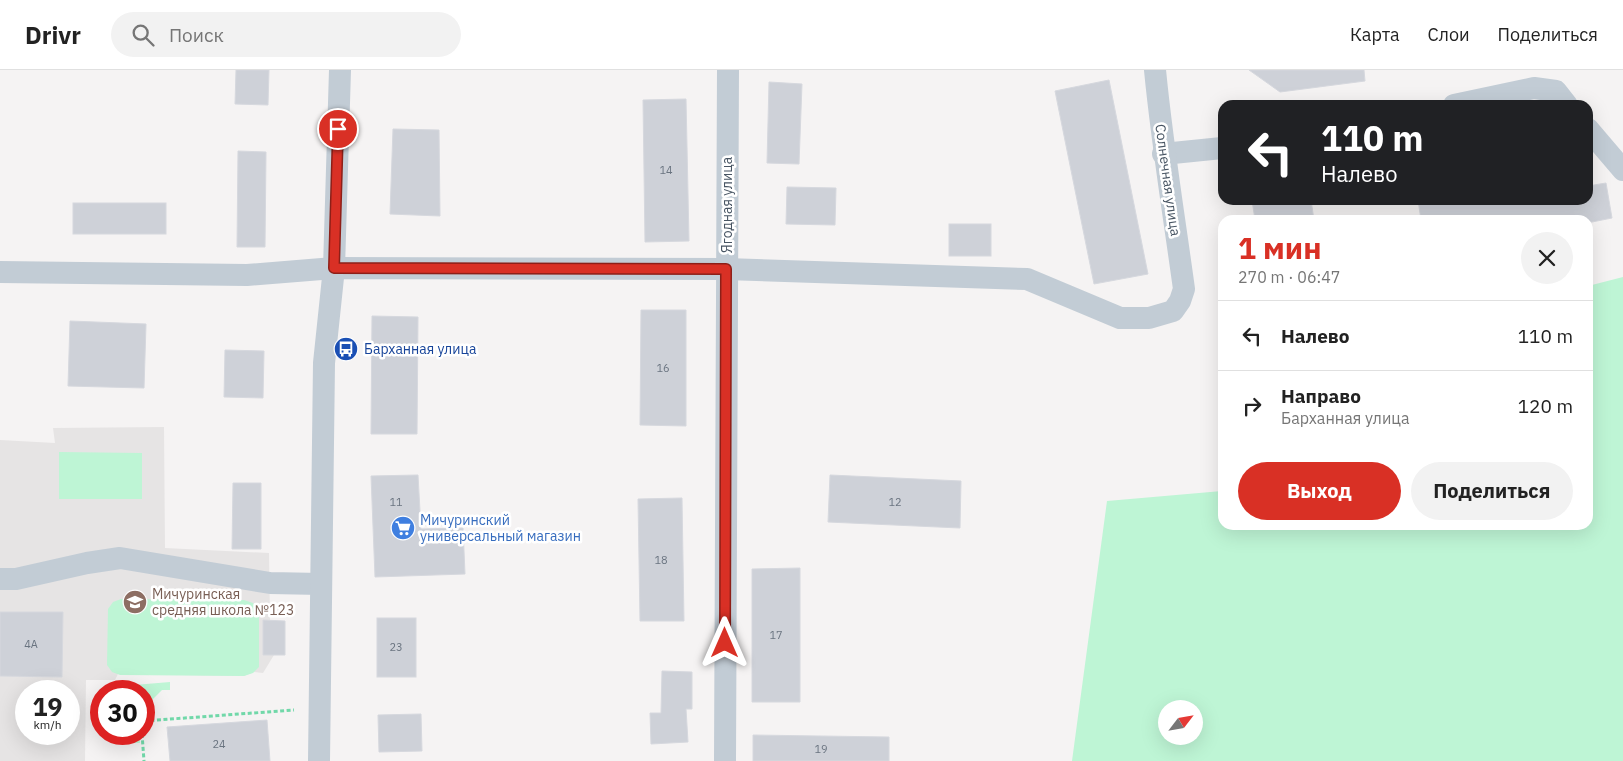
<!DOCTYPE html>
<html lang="ru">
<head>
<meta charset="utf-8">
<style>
	body { margin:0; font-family:"IBM Plex Sans",sans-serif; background:#f2f2f2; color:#222; height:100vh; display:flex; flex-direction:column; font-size:19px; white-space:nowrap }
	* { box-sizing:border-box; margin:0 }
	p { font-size:16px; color:#767676 }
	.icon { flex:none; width:28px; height:28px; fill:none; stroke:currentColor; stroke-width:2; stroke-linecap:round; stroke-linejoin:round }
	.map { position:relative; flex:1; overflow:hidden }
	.drawer { position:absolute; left:1218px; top:145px; width:375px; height:315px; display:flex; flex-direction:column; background:#fff; border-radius:15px; box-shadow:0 5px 20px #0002 }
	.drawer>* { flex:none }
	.banner { position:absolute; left:1218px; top:30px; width:375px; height:105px; border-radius:15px; box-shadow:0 5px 20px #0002; background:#202124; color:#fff; overflow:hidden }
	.needle { width:32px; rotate:59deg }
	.fabs { position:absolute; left:1158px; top:630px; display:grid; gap:10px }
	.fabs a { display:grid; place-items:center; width:45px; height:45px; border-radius:50%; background:#fff; box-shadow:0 5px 20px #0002; font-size:25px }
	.speed { position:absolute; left:15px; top:610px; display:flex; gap:10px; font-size:25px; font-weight:700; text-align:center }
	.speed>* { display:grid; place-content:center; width:65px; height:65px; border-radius:50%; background:#fff; box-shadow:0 5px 20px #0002; line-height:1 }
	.speed small { font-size:12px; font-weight:400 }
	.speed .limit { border:8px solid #d22; background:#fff; color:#111 }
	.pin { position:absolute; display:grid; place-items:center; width:42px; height:42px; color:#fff; margin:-21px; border:2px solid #fff; border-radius:50%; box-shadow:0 1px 5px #0007 }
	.me { position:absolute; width:55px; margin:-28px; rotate:0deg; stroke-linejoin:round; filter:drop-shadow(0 0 4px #0008) }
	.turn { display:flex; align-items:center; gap:18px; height:105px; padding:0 20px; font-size:22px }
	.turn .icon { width:65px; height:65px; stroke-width:2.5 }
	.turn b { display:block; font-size:35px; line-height:42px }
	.round { display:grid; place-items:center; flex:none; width:52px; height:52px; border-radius:26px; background:#f2f2f2 }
	.head { display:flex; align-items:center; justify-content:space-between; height:85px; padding:0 20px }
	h1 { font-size:30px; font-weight:800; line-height:38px; color:#d93025 }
	.button { display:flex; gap:10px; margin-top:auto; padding:10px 20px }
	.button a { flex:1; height:58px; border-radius:30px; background:#d93025; color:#fff; font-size:20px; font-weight:800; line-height:58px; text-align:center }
	.button a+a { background:#f2f2f2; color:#222 }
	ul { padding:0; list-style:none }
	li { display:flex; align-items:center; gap:15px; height:70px; padding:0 20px; border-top:1px solid #e0e0e0 }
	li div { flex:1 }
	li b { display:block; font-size:19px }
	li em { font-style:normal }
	header { display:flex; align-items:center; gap:30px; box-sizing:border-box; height:70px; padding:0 25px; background:#fff; border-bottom:1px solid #e0e0e0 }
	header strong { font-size:24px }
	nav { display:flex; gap:28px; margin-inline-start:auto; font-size:18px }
	.search { width:350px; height:45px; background:#f2f2f2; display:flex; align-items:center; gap:12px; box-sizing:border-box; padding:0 18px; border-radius:28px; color:#767676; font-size:19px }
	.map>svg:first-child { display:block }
	.education { fill:#e6e4e4; fill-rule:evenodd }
	.green { fill:#bef5d5; fill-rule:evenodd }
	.building { fill:#ced1d8; stroke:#d6d8de }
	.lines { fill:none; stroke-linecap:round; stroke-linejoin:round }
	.path { stroke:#71d8a9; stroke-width:3; stroke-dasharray:4 2.5; stroke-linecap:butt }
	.minor { stroke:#c2ccd5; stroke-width:22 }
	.route-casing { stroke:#8d1f18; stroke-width:12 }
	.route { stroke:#d93025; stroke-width:9 }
	.labels { text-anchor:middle; stroke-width:5; stroke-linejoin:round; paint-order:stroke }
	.number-label { font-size:11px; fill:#6a7480 }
	.street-label { font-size:14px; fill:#485563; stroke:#fff }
	.transit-label { font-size:14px; fill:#164399; stroke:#fff; text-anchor:start }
	.shop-label { font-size:14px; fill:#366cbe; stroke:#fff; text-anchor:start }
	.education-label { font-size:14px; fill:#785e54; stroke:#fff; text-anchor:start }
</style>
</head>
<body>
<header>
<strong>Drivr</strong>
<div class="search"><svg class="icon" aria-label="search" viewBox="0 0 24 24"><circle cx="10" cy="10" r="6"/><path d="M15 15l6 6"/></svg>Поиск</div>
<nav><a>Карта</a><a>Слои</a><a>Поделиться</a></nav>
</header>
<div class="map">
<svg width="1623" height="691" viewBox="0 0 1623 691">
	<rect width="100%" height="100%" fill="#f5f3f3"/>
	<path class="education" d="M 164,357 L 165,478 L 269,483 L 270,550 L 263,551 L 263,584 L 274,585 L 263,603 L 254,602 L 244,606 L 118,604 L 115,610 L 86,610 L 85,691 L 0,691 L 0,370 L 55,373 L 53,358 ZM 26,621 L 69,621 L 69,664 L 26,664 Z"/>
	<g class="green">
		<path d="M 1623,207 L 1623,691 L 1072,691 L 1107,431 L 1222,421 L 1222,455 L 1588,455 L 1588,216 ZM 1166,639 L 1194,639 L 1194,666 L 1166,666 Z"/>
		<polygon points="59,382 142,383 142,429 59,429"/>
		<polygon points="121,529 244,530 253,533 259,540 259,597 253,603 244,606 120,605 112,602 107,595 108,539 113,532"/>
		<polygon points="170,612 170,620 162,620 144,638 144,621 123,621 122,616"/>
		<polygon points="126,664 139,664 140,673 127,673"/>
	</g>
	<g class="building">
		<polygon points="236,0 269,0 268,35 235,34"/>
		<polygon points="1249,0 1364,0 1365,11 1280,22"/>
		<polygon points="1109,10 1148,204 1094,214 1055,21"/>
		<polygon points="769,12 802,14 799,94 767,93"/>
		<polygon points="686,29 689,171 645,172 643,30"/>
		<polygon points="393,59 439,60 440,146 390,144"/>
		<polygon points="238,81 266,82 265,177 237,177"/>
		<polygon points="1606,113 1612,148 1592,152 1421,150 1418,130 1588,130 1588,116"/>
		<polygon points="787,117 836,118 835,155 786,154"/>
		<polygon points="1252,130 1311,130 1314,150 1255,150"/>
		<rect x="73" y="133" width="93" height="31"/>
		<rect x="949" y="154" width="42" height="32"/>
		<polygon points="641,240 686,240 686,356 640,355"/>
		<polygon points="372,246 418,247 417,364 371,364"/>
		<polygon points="70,251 146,254 144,318 68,316"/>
		<polygon points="225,280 264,281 263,328 224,327"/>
		<polygon points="418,405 421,459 463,458 465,504 375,507 371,406"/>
		<polygon points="830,405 961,411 960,458 828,452"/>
		<polygon points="233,413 261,413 261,479 232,479"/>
		<polygon points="682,428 684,551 640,551 638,429"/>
		<polygon points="800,498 800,632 752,632 752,499"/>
		<polygon points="0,542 63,542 62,607 0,606"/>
		<rect x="377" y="548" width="39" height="59"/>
		<polygon points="263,550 285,551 285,585 263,585"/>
		<polygon points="662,601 692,602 692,639 686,639 688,672 651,674 650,643 661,643"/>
		<polygon points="421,644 422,681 379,682 378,645"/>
		<polygon points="267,650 270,691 170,691 167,657"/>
		<polygon points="753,665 889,667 889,691 753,691"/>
	</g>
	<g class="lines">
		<g class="path">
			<polyline points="144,651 294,640"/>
			<polyline points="142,664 144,691"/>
		</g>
		<g class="minor">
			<polyline points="1454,35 1534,18 1556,21 1567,35"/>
			<polyline points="1588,59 1623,100"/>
			<polyline points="1163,84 1222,78"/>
			<path d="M 0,202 L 247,205 L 334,198 L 726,199 L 1027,209 L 1120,248 L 1149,248 L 1173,241 L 1180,231 L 1184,219 C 1174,146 1162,73 1155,0"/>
			<polyline points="0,509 16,509 87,493 120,488 270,513 321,514"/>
			<polyline points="319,691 324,293 334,198 340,0"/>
			<polyline points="725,691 728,0"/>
		</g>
	</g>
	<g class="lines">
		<g class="route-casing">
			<polyline id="route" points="338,59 334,198 726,199 725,573"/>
		</g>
		<use href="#route" class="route"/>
	</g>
	<defs>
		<g id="bus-disc" transform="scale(1.25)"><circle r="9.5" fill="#1a4fb4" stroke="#fff"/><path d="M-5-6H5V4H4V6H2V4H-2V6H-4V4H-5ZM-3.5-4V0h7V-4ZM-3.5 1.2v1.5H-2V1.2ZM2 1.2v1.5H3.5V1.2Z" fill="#fff"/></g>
		<g id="supermarket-disc" transform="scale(1.25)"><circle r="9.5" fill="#3f7fe0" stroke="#fff"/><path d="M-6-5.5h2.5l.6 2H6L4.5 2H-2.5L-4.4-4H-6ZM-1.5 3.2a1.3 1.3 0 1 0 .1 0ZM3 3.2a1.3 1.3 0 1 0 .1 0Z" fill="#fff"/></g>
		<g id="school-disc" transform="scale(1.25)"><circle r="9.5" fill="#8d6e63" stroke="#fff"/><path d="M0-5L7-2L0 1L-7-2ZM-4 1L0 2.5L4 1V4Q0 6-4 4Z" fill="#fff"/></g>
	</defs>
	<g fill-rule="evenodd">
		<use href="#bus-disc" x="346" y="279"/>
		<use href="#supermarket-disc" x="403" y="458"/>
		<use href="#school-disc" x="135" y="532"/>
	</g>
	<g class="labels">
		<g class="number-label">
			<text x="666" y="104">14</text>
			<text x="663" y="302">16</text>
			<text x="396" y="436">11</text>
			<text x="895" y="436">12</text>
			<text x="661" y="494">18</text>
			<text x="776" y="569">17</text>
			<text x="31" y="578">4А</text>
			<text x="396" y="581">23</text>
			<text x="219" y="678">24</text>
			<text x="821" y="683">19</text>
		</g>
		<g class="street-label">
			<text transform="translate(1168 110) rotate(82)" y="5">Солнечная улица</text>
			<text transform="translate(727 135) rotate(-90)" y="5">Ягодная улица</text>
		</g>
		<g class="transit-label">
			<text x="364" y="284">Барханная улица</text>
		</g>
		<g class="shop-label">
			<text x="420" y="455">Мичуринский<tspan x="420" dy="16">универсальный магазин</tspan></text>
		</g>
		<g class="education-label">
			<text x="152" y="529">Мичуринская<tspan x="152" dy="16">средняя школа №123</tspan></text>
		</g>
	</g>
</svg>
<div class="fabs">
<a><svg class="needle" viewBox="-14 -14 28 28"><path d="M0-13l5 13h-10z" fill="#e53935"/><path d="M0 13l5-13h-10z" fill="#767676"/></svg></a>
</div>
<div class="speed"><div>19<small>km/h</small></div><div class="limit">30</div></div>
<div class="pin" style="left:338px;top:59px;background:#d93025"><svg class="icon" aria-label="arrive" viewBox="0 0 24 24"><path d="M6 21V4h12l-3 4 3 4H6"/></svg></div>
<svg class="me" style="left:725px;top:573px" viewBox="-20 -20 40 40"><path d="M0-17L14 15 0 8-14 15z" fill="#d93025" stroke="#fff" stroke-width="4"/></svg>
<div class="banner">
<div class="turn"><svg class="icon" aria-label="left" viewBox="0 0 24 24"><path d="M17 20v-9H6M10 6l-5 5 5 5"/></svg><div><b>110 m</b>Налево</div></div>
</div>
<section class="drawer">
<div class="head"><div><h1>1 мин</h1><p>270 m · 06:47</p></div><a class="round"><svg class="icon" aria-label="close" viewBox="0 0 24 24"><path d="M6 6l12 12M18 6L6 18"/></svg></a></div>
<ul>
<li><svg class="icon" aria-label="left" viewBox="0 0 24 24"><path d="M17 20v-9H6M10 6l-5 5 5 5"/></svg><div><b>Налево</b></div><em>110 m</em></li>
<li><svg class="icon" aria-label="right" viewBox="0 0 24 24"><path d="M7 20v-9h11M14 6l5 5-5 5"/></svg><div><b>Направо</b><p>Барханная улица</p></div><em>120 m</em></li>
</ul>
<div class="button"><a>Выход</a><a>Поделиться</a></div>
</section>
</div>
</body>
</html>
